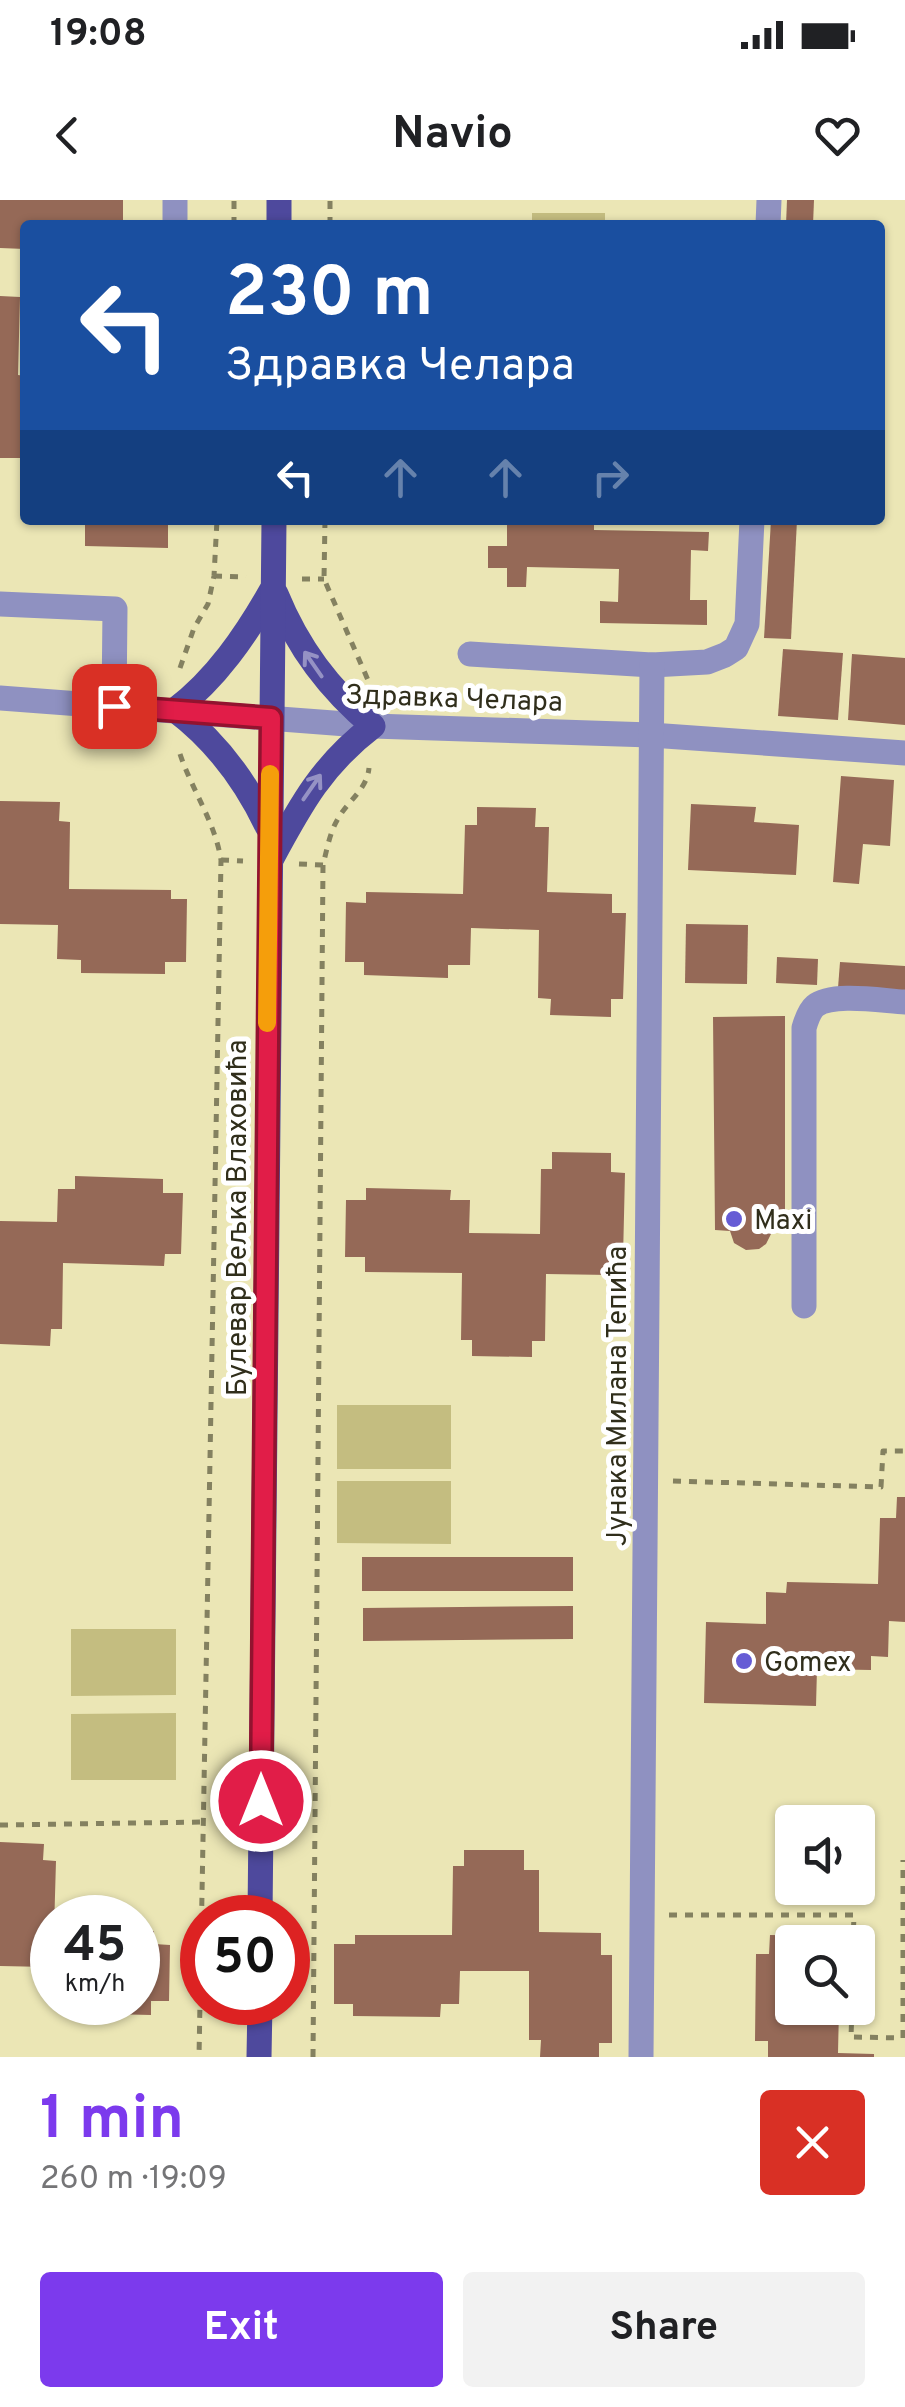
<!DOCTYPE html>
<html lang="en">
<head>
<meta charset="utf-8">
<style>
	body { margin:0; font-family:Overpass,sans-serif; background:#f2f2f2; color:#202124; height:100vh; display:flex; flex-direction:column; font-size:38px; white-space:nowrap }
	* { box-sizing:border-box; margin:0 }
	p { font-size:32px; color:#757577 }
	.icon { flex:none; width:55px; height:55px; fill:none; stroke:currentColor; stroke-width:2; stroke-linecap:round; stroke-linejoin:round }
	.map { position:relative; height:1857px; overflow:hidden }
	.sheet { display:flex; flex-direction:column; background:#fff; flex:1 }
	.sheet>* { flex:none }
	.top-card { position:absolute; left:20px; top:20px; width:865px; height:305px; border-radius:10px; box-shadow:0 2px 8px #0004; background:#1a4fa0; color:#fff; overflow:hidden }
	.fabs { position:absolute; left:775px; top:1605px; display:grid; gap:20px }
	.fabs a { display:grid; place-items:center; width:100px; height:100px; border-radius:10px; background:#fff; box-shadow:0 2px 8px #0004; font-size:50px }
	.speed { position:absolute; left:30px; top:1695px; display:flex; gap:20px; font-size:50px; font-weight:700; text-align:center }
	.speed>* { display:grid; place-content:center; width:130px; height:130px; border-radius:50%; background:#fff; box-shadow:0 2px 8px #0004; line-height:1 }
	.speed small { font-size:25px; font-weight:400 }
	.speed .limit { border:15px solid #d22; background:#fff; color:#111 }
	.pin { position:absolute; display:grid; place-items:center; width:85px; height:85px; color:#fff; margin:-42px; border-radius:20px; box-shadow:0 5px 15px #0006 }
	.me { position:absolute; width:110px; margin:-55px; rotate:0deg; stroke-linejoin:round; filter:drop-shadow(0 0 8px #0008) }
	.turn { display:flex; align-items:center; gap:35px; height:210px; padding:0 40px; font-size:45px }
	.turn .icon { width:130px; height:130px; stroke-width:2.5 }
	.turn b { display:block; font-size:70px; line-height:85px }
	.lanes { display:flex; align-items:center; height:95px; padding:0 40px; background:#0003; justify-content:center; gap:50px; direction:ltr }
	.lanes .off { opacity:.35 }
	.round { display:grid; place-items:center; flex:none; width:105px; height:105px; border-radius:10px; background:#f2f2f2 }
	.head { display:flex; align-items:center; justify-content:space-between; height:170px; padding:0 40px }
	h1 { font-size:60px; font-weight:700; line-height:75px; color:#7c3aed }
	.action { display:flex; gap:20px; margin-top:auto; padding:20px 40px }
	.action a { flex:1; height:115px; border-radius:10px; background:#7c3aed; color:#fff; font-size:40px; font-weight:700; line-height:115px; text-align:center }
	.action a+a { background:#f2f2f2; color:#202124 }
	.status { display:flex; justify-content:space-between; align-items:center; height:70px; padding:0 50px; background:#fff; direction:ltr }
	.status svg { height:28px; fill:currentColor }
	header { display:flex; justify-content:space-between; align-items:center; height:130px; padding:0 40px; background:#fff; font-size:45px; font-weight:700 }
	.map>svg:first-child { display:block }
	.green { fill:#c4bd80 }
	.building { fill:#956957 }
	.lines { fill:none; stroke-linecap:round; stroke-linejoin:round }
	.path { stroke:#848160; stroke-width:5; stroke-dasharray:8 8; stroke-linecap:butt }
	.minor { stroke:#8f91c1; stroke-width:25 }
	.major { stroke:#4e499d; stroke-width:25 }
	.oneway { stroke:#9592c4 }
	.route-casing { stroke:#92132f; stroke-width:25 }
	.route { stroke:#e11d48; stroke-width:18 }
	.slow { stroke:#f59e0b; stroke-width:18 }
	.poi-dot { fill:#665cd5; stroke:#fff; stroke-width:4 }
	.labels { text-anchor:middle; stroke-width:10; stroke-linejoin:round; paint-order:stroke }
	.street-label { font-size:28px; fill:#302e1b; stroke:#fff }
	.poi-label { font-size:28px; fill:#302e1b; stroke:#fff; text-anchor:start }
</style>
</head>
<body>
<div class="status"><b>19:08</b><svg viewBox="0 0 49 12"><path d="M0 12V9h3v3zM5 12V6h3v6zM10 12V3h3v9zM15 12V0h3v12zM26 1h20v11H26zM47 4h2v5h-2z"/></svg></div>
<header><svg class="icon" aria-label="back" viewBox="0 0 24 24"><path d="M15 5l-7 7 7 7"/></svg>Navio<svg class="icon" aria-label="heart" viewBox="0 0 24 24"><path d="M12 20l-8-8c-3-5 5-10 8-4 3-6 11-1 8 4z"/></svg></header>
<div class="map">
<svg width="905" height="1857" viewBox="0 0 905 1857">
	<rect width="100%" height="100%" fill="#ebe6b5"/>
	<g class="green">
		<rect x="532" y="13" width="73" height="12"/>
		<rect x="337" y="1205" width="114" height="64"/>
		<polygon points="337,1281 451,1281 451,1344 337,1343"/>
		<polygon points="71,1429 176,1429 176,1495 71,1496"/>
		<polygon points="176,1513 176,1580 71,1580 71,1514"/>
	</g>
	<g class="building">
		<polygon points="0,0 123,0 123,25 25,25 25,49 0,48"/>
		<polygon points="787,0 814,0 813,25 786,25"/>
		<polygon points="0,96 20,97 18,175 25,176 25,258 0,258"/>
		<polygon points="85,320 168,320 168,348 85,346"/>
		<polygon points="507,320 594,320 594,330 709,332 708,351 691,350 690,400 707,400 707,425 600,423 600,401 618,402 619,369 527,367 526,387 507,387 507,368 488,368 488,346 507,346"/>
		<polygon points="771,320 797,320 791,439 764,438"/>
		<polygon points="783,449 843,453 838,520 778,516"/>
		<polygon points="852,454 905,458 905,525 848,520"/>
		<polygon points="841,576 894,580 890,646 863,644 859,684 833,682"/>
		<polygon points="0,601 60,602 59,621 70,622 69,689 171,690 171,699 187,699 186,762 165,762 165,774 81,773 81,760 57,759 58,725 0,724"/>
		<polygon points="691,604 756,607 754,622 799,625 796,675 688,670"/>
		<polygon points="477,607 536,608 535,627 549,627 547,692 612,694 612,713 626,713 623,799 611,799 611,817 550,815 551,799 538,798 539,730 471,728 470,765 448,765 448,778 364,775 364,762 345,762 346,702 366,703 366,692 463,694 465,625 477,625"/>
		<polygon points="686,724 748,725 747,784 685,783"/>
		<polygon points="777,757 818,759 817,785 776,783"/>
		<polygon points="840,762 905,766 905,792 838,788"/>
		<polygon points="785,816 785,1032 772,1032 766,1044 759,1049 746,1050 734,1043 730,1031 715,1030 713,817"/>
		<polygon points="552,952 611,953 611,972 625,973 623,1058 611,1058 610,1075 546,1074 545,1141 532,1141 532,1157 472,1156 472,1140 461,1140 462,1073 365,1072 365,1057 345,1057 346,1000 366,1000 366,988 451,990 450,1000 470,1000 469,1033 540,1034 541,969 552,969"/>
		<polygon points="75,976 163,979 163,993 183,993 181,1054 165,1054 164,1066 63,1063 62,1129 51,1129 50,1146 0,1144 0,1021 57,1022 58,989 75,989"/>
		<polygon points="897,1297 905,1297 905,1422 889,1421 888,1457 871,1456 871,1470 817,1469 816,1506 704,1503 706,1422 766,1424 766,1392 786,1393 787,1382 878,1384 880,1318 896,1318"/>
		<rect x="362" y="1357" width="211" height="34"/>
		<polygon points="573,1406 573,1439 363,1441 363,1408"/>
		<polygon points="0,1642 44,1644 43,1660 56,1661 52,1799 47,1799 48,1767 0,1766"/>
		<polygon points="464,1650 524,1650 524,1670 539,1670 539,1732 601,1733 601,1755 612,1755 612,1843 599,1843 599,1857 540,1857 541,1840 529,1840 529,1771 460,1771 459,1804 441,1804 440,1817 353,1816 353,1804 334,1804 334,1744 355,1744 355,1735 452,1735 453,1666 464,1666"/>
		<polygon points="138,1731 154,1731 154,1744 170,1745 169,1801 151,1801 151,1815 66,1813 66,1802 138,1802"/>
		<polygon points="770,1735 826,1736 826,1742 792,1742 792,1808 839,1808 838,1853 874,1854 874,1857 768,1857 768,1841 755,1841 756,1754 769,1754"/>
	</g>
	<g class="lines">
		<g class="path">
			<polyline points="234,25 234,0"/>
			<polyline points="330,25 330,0"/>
			<polyline points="325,320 324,379 371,487"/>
			<polyline points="214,376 246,377"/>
			<polyline points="302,379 324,379"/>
			<polyline points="180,468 194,428 208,404 214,376 217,320"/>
			<path d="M 180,554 C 192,590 215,622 221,660 L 199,1857"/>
			<polyline points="221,660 243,661"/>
			<polyline points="299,664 323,665"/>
			<polyline points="673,1281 881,1287 883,1251 905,1251"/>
			<polyline points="0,1625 203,1622"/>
			<polyline points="669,1715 854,1715 853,1742"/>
			<polyline points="852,1808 851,1837 902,1838"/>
			<polyline points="903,1838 903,1660"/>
			<path d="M 313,1857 L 323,665 C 327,649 330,631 339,617 C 349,600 367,589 369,568"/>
		</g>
		<g class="minor">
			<polyline points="175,25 175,0"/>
			<polyline points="768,25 769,0"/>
			<polyline points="0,404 115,409 114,506"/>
			<polyline points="470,454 652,465 707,462 725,455 736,448 747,424 752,320"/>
			<polyline points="0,498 373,526 651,535 905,553"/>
			<path d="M 804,1106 L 804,828 C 806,821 809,811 815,806 C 832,792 883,801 905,802"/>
			<polyline points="641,1857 652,465"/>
		</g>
		<g class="major">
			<polyline points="279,25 279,0"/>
			<path d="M 267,626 C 245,580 216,541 175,510 C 216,479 246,435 271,391"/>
			<path d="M 272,658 C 301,604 323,564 373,526 C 329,489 298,448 276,394"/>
			<polyline points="260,1718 274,320"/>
			<polyline points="259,1857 260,1802"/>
		</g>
	</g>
	<defs><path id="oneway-shaft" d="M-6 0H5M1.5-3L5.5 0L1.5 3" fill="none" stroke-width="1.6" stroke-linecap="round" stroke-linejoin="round" transform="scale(2.5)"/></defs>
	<g class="oneway">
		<use href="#oneway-shaft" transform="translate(313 464) rotate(-125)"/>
		<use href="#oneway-shaft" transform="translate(312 587) rotate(-55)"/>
	</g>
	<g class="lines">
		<g class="route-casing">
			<polyline id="route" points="114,506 271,518 261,1601"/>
		</g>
		<use href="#route" class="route"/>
		<polyline class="slow" points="267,823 270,574"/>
	</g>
	<g class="poi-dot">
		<circle cx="734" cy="1019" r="10"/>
		<circle cx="744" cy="1461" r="10"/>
	</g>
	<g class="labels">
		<g class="street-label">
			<text transform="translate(454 497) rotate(2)" y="10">Здравка Челара</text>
			<text transform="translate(236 1018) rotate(-90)" y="10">Булевар Вељка Влаховића</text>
			<text transform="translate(616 1196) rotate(-90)" y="10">Јунака Милана Тепића</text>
		</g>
		<g class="poi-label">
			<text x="754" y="1029">Maxi</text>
			<text x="764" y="1471">Gomex</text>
		</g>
	</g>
</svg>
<div class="fabs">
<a><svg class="icon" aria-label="sound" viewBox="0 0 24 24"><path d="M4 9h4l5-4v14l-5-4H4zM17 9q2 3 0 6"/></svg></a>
<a><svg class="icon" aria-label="search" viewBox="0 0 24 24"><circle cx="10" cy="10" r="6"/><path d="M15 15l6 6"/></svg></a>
</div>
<div class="speed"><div>45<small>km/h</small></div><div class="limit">50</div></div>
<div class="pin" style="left:114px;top:506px;background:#d93025"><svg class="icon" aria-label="arrive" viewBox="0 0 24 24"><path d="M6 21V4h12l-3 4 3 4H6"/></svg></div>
<svg class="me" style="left:261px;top:1601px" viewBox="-20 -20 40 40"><circle r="17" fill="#e11d48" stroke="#fff" stroke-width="3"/><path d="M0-11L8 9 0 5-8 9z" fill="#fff"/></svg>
<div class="top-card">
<div class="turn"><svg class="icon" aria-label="left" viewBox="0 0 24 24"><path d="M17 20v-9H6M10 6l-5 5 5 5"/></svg><div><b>230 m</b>Здравка Челара</div></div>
<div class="lanes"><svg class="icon" aria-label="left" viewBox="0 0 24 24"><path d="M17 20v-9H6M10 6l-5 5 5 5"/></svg><svg class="icon off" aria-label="ahead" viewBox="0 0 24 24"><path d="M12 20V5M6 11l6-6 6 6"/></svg><svg class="icon off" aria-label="ahead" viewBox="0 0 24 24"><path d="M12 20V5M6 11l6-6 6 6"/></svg><svg class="icon off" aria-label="right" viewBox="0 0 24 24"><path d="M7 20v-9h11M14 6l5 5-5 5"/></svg></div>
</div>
</div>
<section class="sheet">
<div class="head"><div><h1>1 min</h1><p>260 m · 19:09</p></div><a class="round" style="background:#d93025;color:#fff"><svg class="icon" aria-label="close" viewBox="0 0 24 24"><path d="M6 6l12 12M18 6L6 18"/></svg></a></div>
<div class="action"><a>Exit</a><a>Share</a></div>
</section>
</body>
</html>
